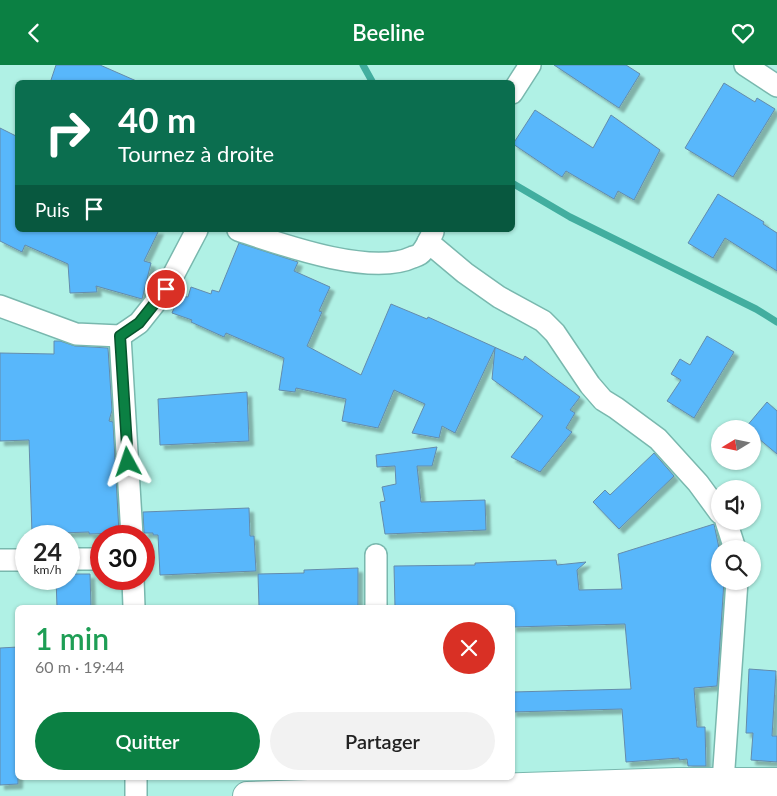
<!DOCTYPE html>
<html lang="fr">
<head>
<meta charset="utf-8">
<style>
	body { margin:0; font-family:Lato,sans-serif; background:#f2f2f2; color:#222; height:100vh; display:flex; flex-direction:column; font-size:19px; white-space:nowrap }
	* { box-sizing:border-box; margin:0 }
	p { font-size:16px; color:#767676 }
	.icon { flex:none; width:28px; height:28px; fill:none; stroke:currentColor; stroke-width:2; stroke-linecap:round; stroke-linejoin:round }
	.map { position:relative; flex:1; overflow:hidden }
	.drawer { position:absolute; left:15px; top:540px; width:500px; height:175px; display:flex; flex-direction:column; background:#fff; border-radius:8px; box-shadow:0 1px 4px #0004 }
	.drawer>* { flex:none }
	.hud { position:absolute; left:15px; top:15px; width:500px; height:152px; border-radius:8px; box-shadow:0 1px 4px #0004; background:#0b6e4f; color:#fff; overflow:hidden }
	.needle { width:32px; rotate:260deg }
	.tools { position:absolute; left:711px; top:355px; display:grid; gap:10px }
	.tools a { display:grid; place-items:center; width:50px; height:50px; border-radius:50%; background:#fff; box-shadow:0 1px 4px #0004; font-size:25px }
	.speed { position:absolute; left:15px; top:460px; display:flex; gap:10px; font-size:25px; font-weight:700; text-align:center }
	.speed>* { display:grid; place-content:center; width:65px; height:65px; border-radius:50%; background:#fff; box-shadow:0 1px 4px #0004; line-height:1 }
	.speed small { font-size:12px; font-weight:400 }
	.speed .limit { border:8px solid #d22; background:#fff; color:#111 }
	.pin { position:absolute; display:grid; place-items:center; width:42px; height:42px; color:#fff; margin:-21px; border:2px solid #fff; border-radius:50%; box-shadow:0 1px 5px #0007 }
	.me { position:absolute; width:55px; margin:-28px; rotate:355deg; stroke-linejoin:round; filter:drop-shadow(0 0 4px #0008) }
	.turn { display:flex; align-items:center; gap:18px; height:105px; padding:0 20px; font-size:22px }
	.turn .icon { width:65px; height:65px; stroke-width:2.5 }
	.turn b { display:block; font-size:35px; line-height:42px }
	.then { display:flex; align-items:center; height:48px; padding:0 20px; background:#0003; gap:10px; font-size:19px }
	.round { display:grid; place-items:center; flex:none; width:52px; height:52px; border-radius:26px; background:#f2f2f2 }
	.head { display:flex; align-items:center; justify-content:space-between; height:85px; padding:0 20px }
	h1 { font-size:30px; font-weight:600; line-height:38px; color:#1e9e55 }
	.action { display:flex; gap:10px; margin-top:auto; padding:10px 20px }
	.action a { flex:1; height:58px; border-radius:30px; background:#0b8043; color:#fff; font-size:20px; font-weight:600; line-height:58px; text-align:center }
	.action a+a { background:#f2f2f2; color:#222 }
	header { display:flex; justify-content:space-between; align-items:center; height:65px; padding:0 20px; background:#0b8043; color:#fff; font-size:22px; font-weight:600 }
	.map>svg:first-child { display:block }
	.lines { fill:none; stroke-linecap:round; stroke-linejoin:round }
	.stream { stroke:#42ae9f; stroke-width:7 }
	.building { fill:#59b7fb; stroke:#638cac; filter:url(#shadow) }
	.street-casing { stroke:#79b8ae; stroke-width:24 }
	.secondary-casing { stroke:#79b8ae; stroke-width:30 }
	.street { stroke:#fff; stroke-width:21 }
	.secondary { stroke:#fff; stroke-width:28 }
	.route-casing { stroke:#07532c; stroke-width:12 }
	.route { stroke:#0b8043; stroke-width:9 }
</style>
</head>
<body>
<header><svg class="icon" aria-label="back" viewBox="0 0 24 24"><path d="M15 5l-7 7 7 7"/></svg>Beeline<svg class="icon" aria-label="heart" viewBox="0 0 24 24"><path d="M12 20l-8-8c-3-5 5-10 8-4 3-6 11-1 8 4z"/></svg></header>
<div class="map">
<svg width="777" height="731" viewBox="0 0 777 731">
	<defs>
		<filter id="shadow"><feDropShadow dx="4.5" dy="4.5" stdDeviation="1" flood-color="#0004"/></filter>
	</defs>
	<rect width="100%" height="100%" fill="#b0f1e5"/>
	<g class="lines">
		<g class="stream">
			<polyline points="363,0 373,18"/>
			<polyline points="512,118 570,152 756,244 777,257"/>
		</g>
	</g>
	<g class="building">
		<polygon points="56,0 100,0 141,18 50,18"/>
		<polygon points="554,0 626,0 640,9 619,43"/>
		<polygon points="724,18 755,37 757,33 775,44 733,112 685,83"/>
		<polygon points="535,45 593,83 611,50 660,85 634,135 618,126 614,134 566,106 562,112 513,79"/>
		<polygon points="0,63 18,72 18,165 159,165 144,196 151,198 142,234 96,221 97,227 70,228 68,199 25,180 22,187 0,176"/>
		<polygon points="718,129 764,157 763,159 777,168 777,206 725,173 713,193 688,178"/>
		<polygon points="239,178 298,197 294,206 330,222 319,246 322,247 307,281 361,310 391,239 427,254 428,252 523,295 525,291 580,332 570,345 575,348 566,363 572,367 540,407 511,392 543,351 492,314 495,283 455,368 442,361 439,373 412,368 425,339 394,325 378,363 342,356 346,334 296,323 295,327 279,325 284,293 226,268 224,272 191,257 192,255 172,248 179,231 188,232 191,222 211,229 212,225 219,227"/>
		<polygon points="707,271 734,287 694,353 667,336 681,315 671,309 680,294 690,300"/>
		<polygon points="54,276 60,276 75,281 108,283 112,345 109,356 113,357 119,468 89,469 89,467 32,469 29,375 0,376 0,288 54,289"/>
		<polygon points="247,327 249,376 160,380 158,334"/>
		<polygon points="767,337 777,346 777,389 752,368 752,364 746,362"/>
		<polygon points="437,382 432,401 417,401 421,437 485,435 486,465 385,469 380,437 385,436 382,422 396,419 395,401 377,402 376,390"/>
		<polygon points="654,388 674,411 619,464 593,437 605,425 610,430"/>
		<polygon points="249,443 250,471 254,471 256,506 160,510 158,470 153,470 153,468 144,468 143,447"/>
		<polygon points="714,459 720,488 720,516 724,516 717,621 694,623 697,662 705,662 706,701 688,701 687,694 679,695 679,693 626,697 622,644 512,647 512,627 631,624 625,559 512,562 512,542 395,542 394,501 475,500 475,498 556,495 557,500 586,497 577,505 579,525 622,524 618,489"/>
		<polygon points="358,503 358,542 259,542 258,509 304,508 304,505"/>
		<polygon points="69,509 90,509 91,542 57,542 56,514 69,514"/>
		<polygon points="18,582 18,719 0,720 0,583"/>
		<polygon points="749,604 776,606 772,671 777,671 777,697 751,695 753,668 746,668"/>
	</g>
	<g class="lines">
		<g class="street-casing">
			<g id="street">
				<polyline points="745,0 777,21"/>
				<polyline points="512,28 530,0"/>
				<path d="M 238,165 C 280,179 371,212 413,192 C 416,191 420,190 422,187 C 427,181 430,173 433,167"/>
				<polyline points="428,177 465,208 499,232 543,256 555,268 590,320 603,335 616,343 658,374 698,418 720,448"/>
				<polyline points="0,241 76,269 120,271 139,258 166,224 197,165"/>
				<polyline points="120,271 132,471"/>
				<polyline points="726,456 735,484"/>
				<polyline points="376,490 376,542"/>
				<polyline points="69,494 101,494"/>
				<polyline points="0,495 26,495"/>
				<polyline points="133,514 134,542"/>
				<polyline points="136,712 136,731"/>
				<polyline points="723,717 737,516"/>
			</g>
		</g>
		<g class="secondary-casing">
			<polyline id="secondary" points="247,731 677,717 777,717"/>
		</g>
		<use href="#street" class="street"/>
		<use href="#secondary" class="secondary"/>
	</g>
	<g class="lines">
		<g class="route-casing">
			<polyline id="route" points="128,397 120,271 139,258 166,224"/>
		</g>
		<use href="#route" class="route"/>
	</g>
</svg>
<div class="tools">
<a><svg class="needle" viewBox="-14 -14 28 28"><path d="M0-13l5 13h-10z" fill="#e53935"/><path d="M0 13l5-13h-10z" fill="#767676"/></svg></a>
<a><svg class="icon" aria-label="sound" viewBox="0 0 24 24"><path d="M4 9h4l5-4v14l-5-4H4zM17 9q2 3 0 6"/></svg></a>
<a><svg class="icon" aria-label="search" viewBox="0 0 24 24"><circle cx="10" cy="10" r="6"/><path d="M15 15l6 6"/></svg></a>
</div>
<div class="speed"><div>24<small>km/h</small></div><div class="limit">30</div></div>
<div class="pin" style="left:166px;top:224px;background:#d93025"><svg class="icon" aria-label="arrive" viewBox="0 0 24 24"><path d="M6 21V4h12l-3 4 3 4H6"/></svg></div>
<svg class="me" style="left:128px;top:397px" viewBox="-20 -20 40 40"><path d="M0-17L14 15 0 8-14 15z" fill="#0b8043" stroke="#fff" stroke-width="4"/></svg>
<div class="hud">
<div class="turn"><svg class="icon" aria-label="right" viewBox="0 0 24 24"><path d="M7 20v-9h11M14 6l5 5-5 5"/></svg><div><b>40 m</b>Tournez à droite</div></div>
<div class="then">Puis<svg class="icon" aria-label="arrive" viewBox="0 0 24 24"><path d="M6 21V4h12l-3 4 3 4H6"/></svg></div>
</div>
<section class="drawer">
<div class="head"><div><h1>1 min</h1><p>60 m · 19:44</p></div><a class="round" style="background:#d93025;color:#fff"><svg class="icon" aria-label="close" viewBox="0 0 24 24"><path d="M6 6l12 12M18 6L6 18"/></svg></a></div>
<div class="action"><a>Quitter</a><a>Partager</a></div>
</section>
</div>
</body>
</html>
